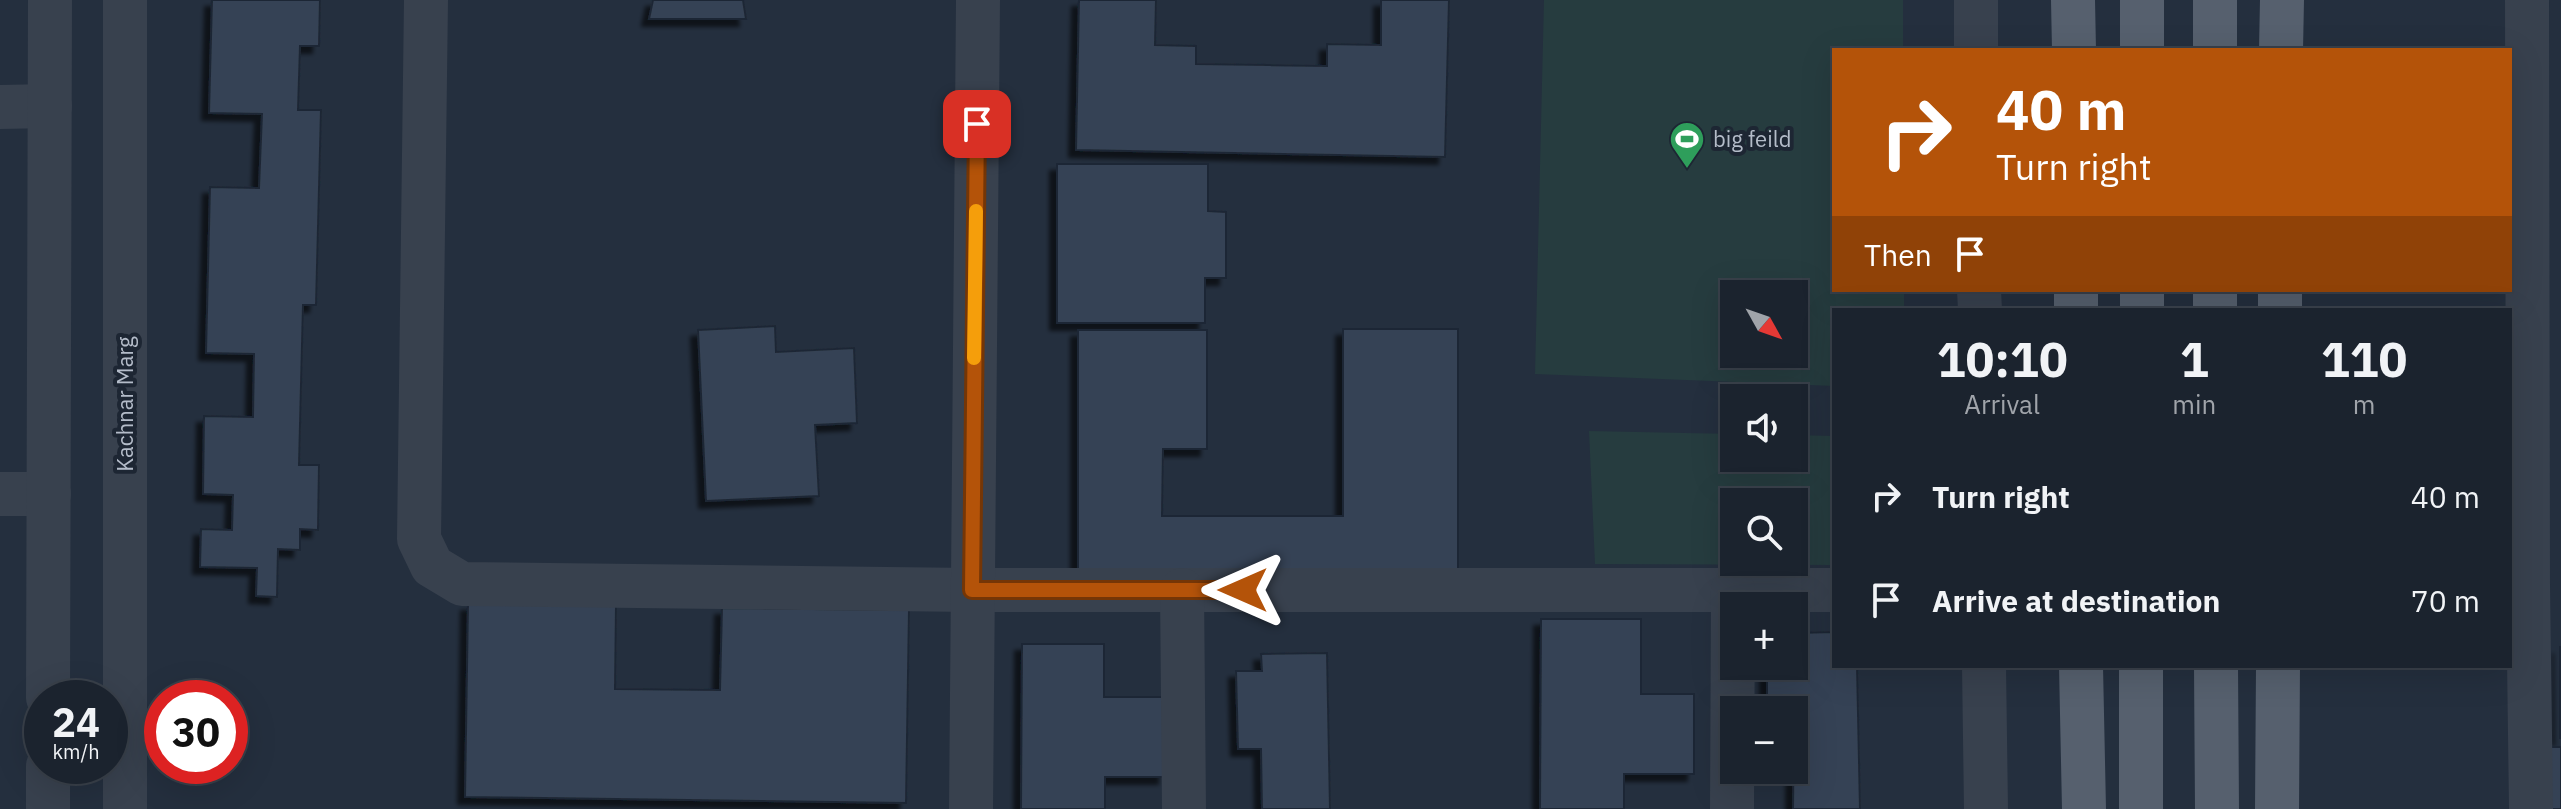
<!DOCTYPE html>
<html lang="en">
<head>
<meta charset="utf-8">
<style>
	body { margin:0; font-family:"IBM Plex Sans",sans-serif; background:#242b36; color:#f1f3f6; height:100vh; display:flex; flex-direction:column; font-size:30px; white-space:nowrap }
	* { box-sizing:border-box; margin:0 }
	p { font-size:26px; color:#a0a4aa }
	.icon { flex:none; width:44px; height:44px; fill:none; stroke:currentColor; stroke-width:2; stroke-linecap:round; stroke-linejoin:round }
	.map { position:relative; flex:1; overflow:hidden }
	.drawer { position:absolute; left:1832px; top:308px; width:680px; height:360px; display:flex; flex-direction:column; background:#1b232e; border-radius:0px; box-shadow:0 8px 32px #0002,0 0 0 2px #39404a }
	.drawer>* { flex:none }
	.hud { position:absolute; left:1832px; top:48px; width:680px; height:244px; border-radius:0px; box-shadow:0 8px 32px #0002,0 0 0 2px #39404a; background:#b45309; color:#fff; overflow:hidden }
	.needle { width:52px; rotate:130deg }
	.tools { position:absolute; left:1720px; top:280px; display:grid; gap:16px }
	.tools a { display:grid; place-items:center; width:88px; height:88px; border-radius:0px; background:#1b232e; box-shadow:0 8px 32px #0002,0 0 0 2px #39404a; font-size:40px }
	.speed { position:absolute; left:24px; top:680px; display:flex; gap:16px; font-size:40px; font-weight:700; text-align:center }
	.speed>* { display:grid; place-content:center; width:104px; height:104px; border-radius:50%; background:#1b232e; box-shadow:0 8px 32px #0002,0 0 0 2px #39404a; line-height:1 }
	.speed small { font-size:20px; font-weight:400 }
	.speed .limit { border:12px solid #d22; background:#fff; color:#111 }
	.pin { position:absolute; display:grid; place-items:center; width:68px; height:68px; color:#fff; margin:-34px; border-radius:16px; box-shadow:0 4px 12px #0006 }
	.me { position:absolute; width:88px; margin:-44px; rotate:270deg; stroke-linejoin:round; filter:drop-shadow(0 0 6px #0008) }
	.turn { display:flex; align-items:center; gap:28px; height:168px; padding:0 32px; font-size:36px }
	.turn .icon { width:104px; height:104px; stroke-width:2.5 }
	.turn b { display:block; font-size:56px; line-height:68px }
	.then { display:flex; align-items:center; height:76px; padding:0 32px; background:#0003; gap:16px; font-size:30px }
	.eta { display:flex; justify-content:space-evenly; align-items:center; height:136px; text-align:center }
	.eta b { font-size:48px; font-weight:800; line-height:56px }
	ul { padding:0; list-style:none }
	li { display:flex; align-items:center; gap:24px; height:104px; padding:0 32px }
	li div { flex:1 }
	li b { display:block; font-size:30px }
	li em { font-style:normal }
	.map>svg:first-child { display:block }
	.green { fill:#263c3f; fill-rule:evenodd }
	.building { fill:#364354; stroke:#1f2835; stroke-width:2; filter:url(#shadow) }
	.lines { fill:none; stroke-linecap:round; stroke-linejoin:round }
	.minor { stroke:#38414e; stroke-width:44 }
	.major { stroke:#56606e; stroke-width:44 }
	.route-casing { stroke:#753606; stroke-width:20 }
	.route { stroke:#b45309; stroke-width:14 }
	.slow { stroke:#f59e0b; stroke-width:14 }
	.labels { text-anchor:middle; stroke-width:8; stroke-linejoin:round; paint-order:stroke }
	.poi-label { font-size:22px; fill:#b4bcc9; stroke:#1d2633; text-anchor:start }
	.street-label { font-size:22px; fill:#b4bcc9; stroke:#1d2633 }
</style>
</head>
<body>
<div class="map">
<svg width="2561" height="809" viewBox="0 0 2561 809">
	<defs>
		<filter id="shadow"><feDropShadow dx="-7" dy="7" stdDeviation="2" flood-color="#0009"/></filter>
	</defs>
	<rect width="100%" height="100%" fill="#242f3e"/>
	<g class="green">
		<path d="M 1544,0 L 1903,0 L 1903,50 L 1834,50 L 1834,290 L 1904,290 L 1904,310 L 1834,310 L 1834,386 L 1535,374 ZM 1734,294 L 1794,294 L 1794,354 L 1734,354 Z"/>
		<path d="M 1589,431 L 1734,434 L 1734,458 L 1794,458 L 1794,435 L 1834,436 L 1834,565 L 1595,564 ZM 1734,502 L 1794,502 L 1794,562 L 1734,562 Z"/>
	</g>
	<g class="building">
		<polygon points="212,0 320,0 319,46 300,46 298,110 321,110 316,305 303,305 299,465 319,465 318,530 300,529 300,550 278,549 277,597 256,596 257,568 200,567 201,529 232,530 233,495 203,494 204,416 253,417 254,354 206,353 210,187 259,188 262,114 209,113"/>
		<polygon points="653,0 743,0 746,19 649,19"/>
		<polygon points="1079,0 1156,0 1155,45 1196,46 1196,64 1327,66 1327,44 1381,45 1381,0 1449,0 1445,157 1076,150"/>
		<polygon points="1057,164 1208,164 1208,211 1226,212 1226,278 1205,278 1205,323 1057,323"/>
		<polygon points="775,326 776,352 854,348 857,423 815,425 819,496 706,501 698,330"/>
		<polygon points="1343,329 1458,329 1458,577 1078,578 1078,330 1207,330 1207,449 1163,449 1162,516 1343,516"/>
		<polygon points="468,604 616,606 615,689 720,690 722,608 909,610 906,803 465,797"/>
		<polygon points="1541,619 1641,619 1641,694 1694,694 1694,774 1624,774 1624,809 1540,809"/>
		<polygon points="1834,632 1834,666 1857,666 1860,809 1793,809 1794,710 1767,710 1767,666 1794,666 1794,633"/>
		<polygon points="1022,644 1104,644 1104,697 1166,697 1165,777 1105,777 1105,809 1021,809"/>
		<polygon points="2560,646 2561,738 2560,738"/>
		<polygon points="1327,653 1330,809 1262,809 1261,749 1238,749 1236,671 1262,671 1261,654"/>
		<rect x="2551" y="747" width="10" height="62"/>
	</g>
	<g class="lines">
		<g class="minor">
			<polyline points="125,0 125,809"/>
			<polyline points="426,0 419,539 432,566 462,584 972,590 1834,590"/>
			<polyline points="1976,0 1976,50"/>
			<polyline points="2527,0 2528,584 2531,809"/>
			<polyline points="0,107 50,106"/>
			<polyline points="1979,290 1980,310"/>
			<polyline points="0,494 49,494"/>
			<polyline points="1182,590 1184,809"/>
			<polyline points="1984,666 1986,809"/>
			<polyline points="48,698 50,0"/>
			<polyline points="48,809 48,766"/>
			<polyline points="971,809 978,0"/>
			<polyline points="1732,809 1733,590"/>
		</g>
		<g class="major">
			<polyline points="2073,0 2074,50"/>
			<polyline points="2215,0 2215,50"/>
			<polyline points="2142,50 2142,0"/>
			<polyline points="2281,50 2282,0"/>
			<polyline points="2076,290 2076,310"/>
			<polyline points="2215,290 2215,310"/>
			<polyline points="2142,310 2142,290"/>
			<polyline points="2280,310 2280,290"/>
			<polyline points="2081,666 2084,809"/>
			<polyline points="2216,666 2217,809"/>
			<polyline points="2141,809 2141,666"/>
			<polyline points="2277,809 2278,666"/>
		</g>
	</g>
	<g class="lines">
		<g class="route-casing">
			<polyline id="route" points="977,124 972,590 1243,590"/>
		</g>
		<use href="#route" class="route"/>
		<polyline class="slow" points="974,358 976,211"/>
	</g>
	<defs>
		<g id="stadium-pin" transform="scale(1.8)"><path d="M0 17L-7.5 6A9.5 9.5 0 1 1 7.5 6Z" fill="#2e9e5b" stroke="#1d2633"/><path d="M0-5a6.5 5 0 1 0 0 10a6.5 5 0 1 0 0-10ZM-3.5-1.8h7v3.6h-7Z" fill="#fff"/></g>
	</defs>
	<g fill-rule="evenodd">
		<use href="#stadium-pin" x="1687" y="139"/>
	</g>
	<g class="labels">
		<g class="poi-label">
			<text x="1713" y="147">big feild</text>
		</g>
		<g class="street-label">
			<text transform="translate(125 404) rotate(-90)" y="8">Kachnar Marg</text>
		</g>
	</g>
</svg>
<div class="tools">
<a><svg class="needle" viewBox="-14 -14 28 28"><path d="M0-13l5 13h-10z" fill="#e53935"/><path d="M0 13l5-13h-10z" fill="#a0a4aa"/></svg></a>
<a><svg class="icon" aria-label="sound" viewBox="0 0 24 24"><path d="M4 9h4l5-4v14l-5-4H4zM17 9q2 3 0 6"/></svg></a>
<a><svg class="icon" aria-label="search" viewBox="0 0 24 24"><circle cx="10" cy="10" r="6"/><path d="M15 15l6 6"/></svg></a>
<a>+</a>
<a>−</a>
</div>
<div class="speed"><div>24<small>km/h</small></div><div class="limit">30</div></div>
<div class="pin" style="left:977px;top:124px;background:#d93025"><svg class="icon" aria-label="arrive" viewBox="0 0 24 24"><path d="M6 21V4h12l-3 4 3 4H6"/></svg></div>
<svg class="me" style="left:1243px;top:590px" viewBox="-20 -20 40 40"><path d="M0-17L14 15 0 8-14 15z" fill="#b45309" stroke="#fff" stroke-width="4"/></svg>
<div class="hud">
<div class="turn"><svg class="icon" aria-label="right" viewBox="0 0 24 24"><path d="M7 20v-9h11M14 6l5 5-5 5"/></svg><div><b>40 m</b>Turn right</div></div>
<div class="then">Then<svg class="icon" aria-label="arrive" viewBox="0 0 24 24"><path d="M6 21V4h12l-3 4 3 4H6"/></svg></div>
</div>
<section class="drawer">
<div class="eta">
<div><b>10:10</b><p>Arrival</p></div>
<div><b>1</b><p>min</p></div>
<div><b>110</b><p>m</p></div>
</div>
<ul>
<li><svg class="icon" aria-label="right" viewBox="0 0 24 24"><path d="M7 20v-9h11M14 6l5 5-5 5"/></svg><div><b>Turn right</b></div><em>40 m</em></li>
<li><svg class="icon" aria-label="arrive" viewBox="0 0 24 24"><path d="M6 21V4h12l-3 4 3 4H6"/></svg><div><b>Arrive at destination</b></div><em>70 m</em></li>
</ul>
</section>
</div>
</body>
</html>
